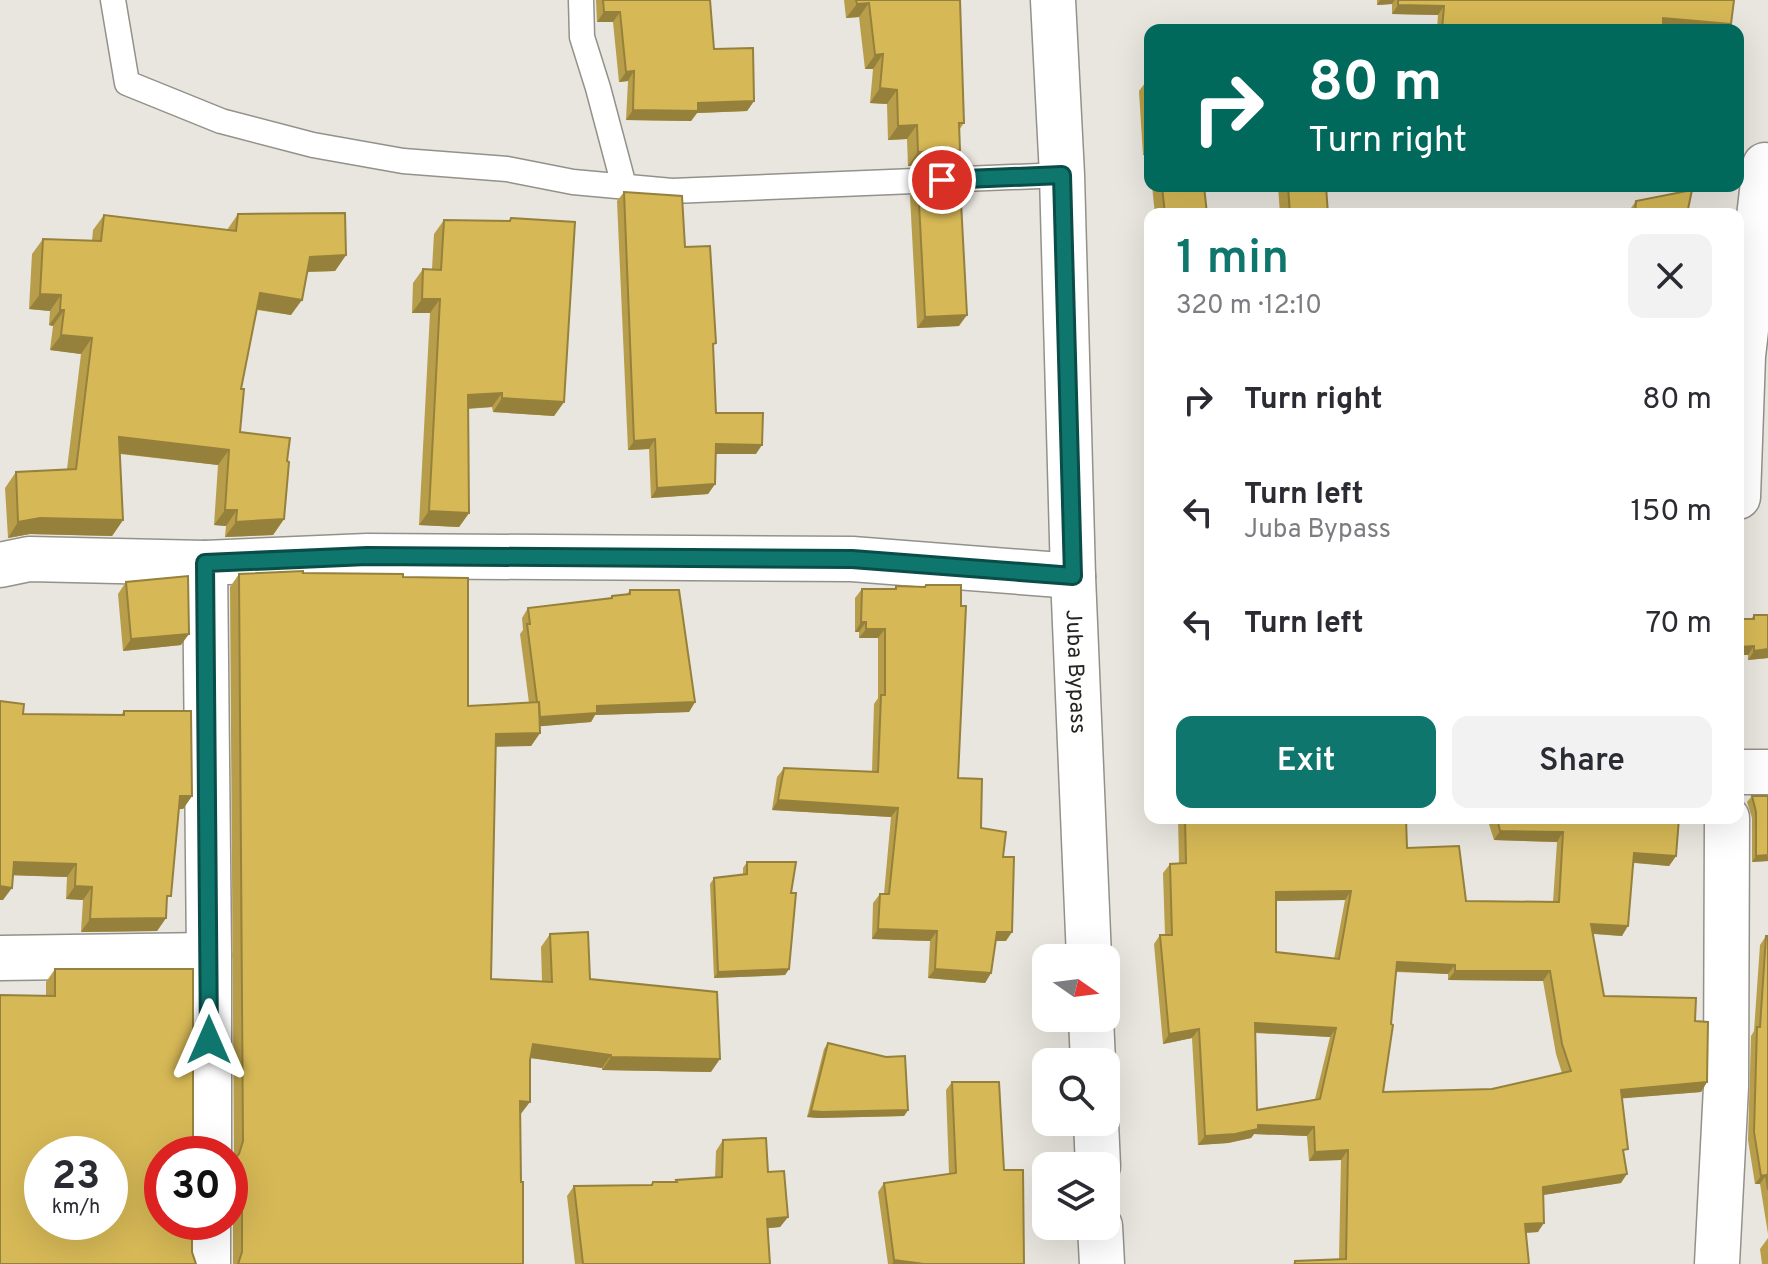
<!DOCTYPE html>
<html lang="en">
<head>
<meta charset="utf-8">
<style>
	body { margin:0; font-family:Overpass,sans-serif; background:#f2f2f3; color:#2b2b33; height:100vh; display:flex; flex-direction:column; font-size:30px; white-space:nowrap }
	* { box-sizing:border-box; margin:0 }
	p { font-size:26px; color:#7c7c81 }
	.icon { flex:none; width:44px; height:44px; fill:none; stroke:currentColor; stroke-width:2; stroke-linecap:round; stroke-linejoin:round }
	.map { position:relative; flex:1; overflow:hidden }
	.details { position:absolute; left:1144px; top:208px; width:600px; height:616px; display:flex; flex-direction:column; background:#fff; border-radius:16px; box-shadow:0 8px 32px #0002 }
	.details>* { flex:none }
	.top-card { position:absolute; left:1144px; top:24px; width:600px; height:168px; border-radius:16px; box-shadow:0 8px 32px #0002; background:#00695c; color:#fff; overflow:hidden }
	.needle { width:52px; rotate:104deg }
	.fabs { position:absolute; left:1032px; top:944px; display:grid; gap:16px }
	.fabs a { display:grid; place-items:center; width:88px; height:88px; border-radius:16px; background:#fff; box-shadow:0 8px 32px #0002; font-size:40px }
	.speed { position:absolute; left:24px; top:1136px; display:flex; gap:16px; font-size:40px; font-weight:700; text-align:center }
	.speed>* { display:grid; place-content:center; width:104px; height:104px; border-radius:50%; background:#fff; box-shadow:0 8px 32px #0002; line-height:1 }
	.speed small { font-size:20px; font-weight:400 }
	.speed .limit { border:12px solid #d22; background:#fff; color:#111 }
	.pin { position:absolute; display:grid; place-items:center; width:68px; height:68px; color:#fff; margin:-34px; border:4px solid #fff; border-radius:50%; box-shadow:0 2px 8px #0007 }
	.me { position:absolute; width:88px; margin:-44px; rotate:0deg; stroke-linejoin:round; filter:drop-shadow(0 0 6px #0008) }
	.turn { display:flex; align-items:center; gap:28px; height:168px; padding:0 32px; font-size:36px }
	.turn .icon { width:104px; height:104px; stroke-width:2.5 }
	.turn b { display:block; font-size:56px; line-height:68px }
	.round { display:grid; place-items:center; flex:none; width:84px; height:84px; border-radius:16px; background:#f2f2f3 }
	.summary { display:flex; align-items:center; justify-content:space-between; height:136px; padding:0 32px }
	h1 { font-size:48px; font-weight:600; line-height:60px; color:#0f766e }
	.button { display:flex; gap:16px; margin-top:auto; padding:16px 32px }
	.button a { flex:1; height:92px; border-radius:16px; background:#0f766e; color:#fff; font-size:32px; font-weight:600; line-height:92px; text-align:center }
	.button a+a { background:#f2f2f3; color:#2b2b33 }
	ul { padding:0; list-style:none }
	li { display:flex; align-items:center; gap:24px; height:112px; padding:0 32px }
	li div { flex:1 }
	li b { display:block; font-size:30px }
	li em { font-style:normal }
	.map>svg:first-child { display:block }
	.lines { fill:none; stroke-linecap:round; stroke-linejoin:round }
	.lane-casing { stroke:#94918a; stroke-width:27 }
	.street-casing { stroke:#94918a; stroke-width:47 }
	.primary-casing { stroke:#94918a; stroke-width:47 }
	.lane { stroke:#fff; stroke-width:24 }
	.street { stroke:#fff; stroke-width:44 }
	.primary { stroke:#fff; stroke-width:44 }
	.wall { fill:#b89e4a; fill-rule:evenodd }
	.shaded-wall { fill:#96813c }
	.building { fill:#d6b856; stroke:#96813c; stroke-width:2; fill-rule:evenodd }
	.route-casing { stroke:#0a4d48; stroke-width:20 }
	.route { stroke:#0f766e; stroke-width:14 }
	.labels { text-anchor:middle; stroke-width:8; stroke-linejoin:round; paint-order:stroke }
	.street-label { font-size:22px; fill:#242421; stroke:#fff }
</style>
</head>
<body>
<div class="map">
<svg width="1768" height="1264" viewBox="0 0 1768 1264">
	<rect width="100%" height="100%" fill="#e8e6de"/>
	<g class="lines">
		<g class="lane-casing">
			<g id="lane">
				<polyline points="113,0 127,83 221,121 313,145 403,161 507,169 573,182 672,191 1062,175"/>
				<polyline points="581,0 582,37 598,88 624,186"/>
			</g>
		</g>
		<g class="street-casing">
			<g id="street">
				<polyline points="1738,497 1743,356 1765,165"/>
				<polyline points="205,563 209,955 209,1154"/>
				<polyline points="0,565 29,559 205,563 367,556 852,559 1073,576"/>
				<polyline points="1738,772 1768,772"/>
				<polyline points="0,958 209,955"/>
				<polyline points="208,1264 208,1222"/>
				<polyline points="1717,1264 1726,1087 1727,818"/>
			</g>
		</g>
		<g class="primary-casing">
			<g id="primary">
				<path id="s1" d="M 1053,0 L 1062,175 L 1073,576 L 1089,958"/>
				<polyline points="1091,1018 1093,1062"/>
				<polyline points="1096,1122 1098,1166"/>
				<polyline points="1100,1226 1102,1264"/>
			</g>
		</g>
		<use href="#lane" class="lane"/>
		<use href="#street" class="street"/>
		<use href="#primary" class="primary"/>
	</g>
	<g class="wall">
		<polygon points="596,0 710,0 714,49 754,101 747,111 697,113 691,121 626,120 628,81 619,82 613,22 597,22"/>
		<polygon points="844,0 960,0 964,123 959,130 950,165 908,166 907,139 888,140 887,104 870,103 873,69 865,69 859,17 846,18"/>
		<polygon points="1377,0 1734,0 1731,24 1727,30 1690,30 1663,28 1663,30 1437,30 1438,15 1392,14 1392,4 1377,5"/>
		<polygon points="1150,72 1150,155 1143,155 1139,91 1148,79 1148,75"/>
		<polygon points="918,185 959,326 917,328 910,196"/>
		<polygon points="1152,186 1204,186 1207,214 1155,214"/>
		<polygon points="1278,186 1326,186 1328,214 1280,214"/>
		<polygon points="624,192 685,247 716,413 756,454 716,454 715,484 708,494 651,498 649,449 628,450 617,201"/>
		<polygon points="1636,201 1687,214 1630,214 1631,208"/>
		<polygon points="238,214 346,255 335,271 307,272 291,315 257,310 241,389 240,432 287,461 284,519 273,535 225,537 226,526 214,525 218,465 120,454 123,520 112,536 30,534 8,538 5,488 16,472 67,469 81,354 50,350 53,326 49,325 50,311 29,309 32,254 43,239 92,241 93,230 104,215 227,230"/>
		<polygon points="511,218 564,402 554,416 493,412 492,407 468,409 469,513 459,527 419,525 430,313 412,313 413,283 423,269 432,269 434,234 444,220 509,221"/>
		<polygon points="1150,554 1150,643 1148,643 1146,581 1149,577"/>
		<polygon points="303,573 403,577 468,706 529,703 520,634 523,630 522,618 528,608 610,599 612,596 627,594 630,590 695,702 689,712 595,715 591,722 540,726 540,733 531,746 496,746 491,979 542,982 541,947 550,934 590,979 711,1072 602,1070 602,1068 531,1058 520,1115 523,1264 233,1264 233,1222 230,1210 230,1163 232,1161 234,1154 230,587 239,574"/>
		<polygon points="126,582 181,645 123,651 118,594"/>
		<polygon points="926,585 958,778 981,828 1003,857 1006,941 996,941 991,973 985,983 928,978 930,941 872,939 873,903 880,894 884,894 891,817 772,810 777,777 784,768 872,772 874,704 878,698 878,638 859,638 859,632 855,632 855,598 862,589 894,589 896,586 924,587"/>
		<polygon points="1754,615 1768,615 1768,658 1748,660 1748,655 1738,655 1738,619 1751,619"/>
		<polygon points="124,711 192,796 183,809 178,809 167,902 166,918 157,931 81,932 83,900 66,899 67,877 13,875 3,900 23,714 121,715"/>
		<polygon points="1752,796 1768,861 1752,862 1752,818 1747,802"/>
		<path d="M 1178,818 L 1406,818 L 1407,848 L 1466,901 L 1553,902 L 1557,842 L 1494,840 L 1487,818 L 1679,818 L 1676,856 L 1669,866 L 1634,863 L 1622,936 L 1593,934 L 1604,996 L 1695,1021 L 1707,1082 L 1701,1092 L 1622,1098 L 1624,1155 L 1621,1183 L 1543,1195 L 1538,1232 L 1526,1233 L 1529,1264 L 1293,1264 L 1295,1261 L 1339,1259 L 1341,1160 L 1309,1161 L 1307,1136 L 1254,1134 L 1251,1138 L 1228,1143 L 1198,1145 L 1192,1038 L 1163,1044 L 1154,944 L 1160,935 L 1165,935 L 1163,873 L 1170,864 L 1179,863 ZM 1345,900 L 1334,959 L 1276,952 L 1276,901 ZM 1396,972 L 1448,974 L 1448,980 L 1543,981 L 1556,1054 L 1562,1073 L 1492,1089 L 1383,1092 ZM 1255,1033 L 1330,1037 L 1315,1099 L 1257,1110 Z"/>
		<polygon points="747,862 791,893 789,969 785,975 714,978 710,884 714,878 743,875 743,868"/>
		<polygon points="1766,936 1768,936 1768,1234 1760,1184 1755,1184 1748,1140 1751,1036 1754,1031 1760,945"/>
		<polygon points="55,969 193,1142 196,1153 46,996 46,982"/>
		<polygon points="828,1043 886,1057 908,1110 904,1116 818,1118 807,1117 824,1049"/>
		<polygon points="952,1082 1004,1170 1024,1264 888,1264 878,1192 884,1183 949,1174 946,1090"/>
		<polygon points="723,1140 768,1172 788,1217 780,1227 768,1228 770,1264 575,1264 567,1196 574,1186 651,1185 653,1182 675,1182 676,1180 715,1178 716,1151"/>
		<polygon points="1768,1238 1768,1264 1762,1264 1760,1249"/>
	</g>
	<g class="shaded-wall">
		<polygon points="1380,0 1395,0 1392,4 1377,5"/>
		<polygon points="869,3 859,17 846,18 857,4"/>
		<polygon points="1398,5 1444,6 1438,15 1392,14"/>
		<polygon points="604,12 620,12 613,22 597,22"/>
		<polygon points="1663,18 1731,24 1727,30 1690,30 1657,27"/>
		<polygon points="883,54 873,69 865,69 875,55"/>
		<polygon points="634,71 628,81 619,82 626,72"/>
		<polygon points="880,88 897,90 887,104 870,103"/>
		<polygon points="754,101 747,111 697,113 691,121 626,120 633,110 698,103"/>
		<polygon points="917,125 907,139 888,140 898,126"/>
		<polygon points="1150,145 1150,155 1143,155"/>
		<polygon points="960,150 950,165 908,166 918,152"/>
		<polygon points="346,255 335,271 299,272 310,257"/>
		<polygon points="260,293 302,300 291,315 249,308"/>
		<polygon points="40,294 61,295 50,311 29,309"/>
		<polygon points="422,299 440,299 430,313 412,313"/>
		<polygon points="60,310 64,310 53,326 49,325"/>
		<polygon points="967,315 959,326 917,328 925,317"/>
		<polygon points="61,335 92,338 81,354 50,350"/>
		<polygon points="502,393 492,407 458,409 468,395"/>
		<polygon points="502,398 564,402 554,416 493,412"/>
		<polygon points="119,437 229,450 218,465 108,452"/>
		<polygon points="655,439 649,449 628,450 634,441"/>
		<polygon points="716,444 762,445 756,454 709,454"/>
		<polygon points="715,484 708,494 651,498 657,488"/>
		<polygon points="225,510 237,510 226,526 214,525"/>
		<polygon points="429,511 469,513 459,527 419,525"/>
		<polygon points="40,518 123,520 112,536 30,534 8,538 18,522"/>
		<polygon points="284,519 273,535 225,537 236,522"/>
		<polygon points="861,622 866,622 859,632 855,632"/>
		<polygon points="866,629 885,629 878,638 859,638"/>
		<polygon points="189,634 181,645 123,651 131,639"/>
		<polygon points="1754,646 1748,655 1738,655 1738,647"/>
		<polygon points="1768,649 1768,658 1748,660 1754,651"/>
		<polygon points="695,702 689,712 595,715 591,722 532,727 539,718 597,706"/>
		<polygon points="540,733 531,746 487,747 496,734"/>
		<polygon points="180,796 192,796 183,809 170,809"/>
		<polygon points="778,800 898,808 891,817 772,810"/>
		<polygon points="1500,831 1563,832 1557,842 1494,840"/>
		<polygon points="1634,853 1676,856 1669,866 1628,862"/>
		<polygon points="1768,855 1768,861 1752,862 1756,856"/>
		<polygon points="14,862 76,864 67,877 5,875"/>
		<polygon points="0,886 12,888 3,900 0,900"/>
		<polygon points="75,886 92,887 83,900 66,899"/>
		<polygon points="1351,891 1345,900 1269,901 1276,892"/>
		<polygon points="166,918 157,931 81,932 90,919"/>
		<polygon points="1591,924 1628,926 1622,936 1585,933"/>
		<polygon points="878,929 937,931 930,941 872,939"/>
		<polygon points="997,932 1012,932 1006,941 991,941"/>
		<polygon points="1397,962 1455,965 1448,974 1391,971"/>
		<polygon points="789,969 785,975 714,978 718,972"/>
		<polygon points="935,969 991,973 985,983 928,978"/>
		<polygon points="1455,971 1550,971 1543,981 1448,980"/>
		<polygon points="1255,1023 1336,1028 1330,1037 1248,1032"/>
		<polygon points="1199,1029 1192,1038 1163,1044 1169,1034"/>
		<polygon points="533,1044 611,1055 602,1068 523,1057"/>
		<polygon points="611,1057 720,1059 711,1072 602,1070"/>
		<polygon points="1707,1082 1701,1092 1615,1099 1621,1090"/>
		<polygon points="520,1101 530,1102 520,1115"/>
		<polygon points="908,1110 904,1116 818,1118 807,1117 811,1111"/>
		<polygon points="1258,1125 1314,1127 1307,1136 1254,1134 1251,1138 1228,1143 1198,1145 1205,1136"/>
		<polygon points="1348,1150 1341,1160 1309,1161 1315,1152"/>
		<polygon points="1627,1174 1621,1183 1537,1196 1543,1187"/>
		<polygon points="1766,1175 1760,1184 1755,1184 1761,1176"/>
		<polygon points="788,1217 780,1227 760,1229 767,1219"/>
		<polygon points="1544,1223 1538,1232 1518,1233 1525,1224"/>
		<polygon points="894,1260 924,1264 892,1264"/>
	</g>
	<g class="building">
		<polygon points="603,0 710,0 714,49 753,48 754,101 698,103 698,111 633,110 634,71 626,72 620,12 604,12"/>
		<polygon points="856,0 960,0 964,123 959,123 960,150 918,152 917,125 898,126 897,90 880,88 883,54 875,55 869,3 857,4"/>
		<polygon points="1398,0 1734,0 1731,24 1663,18 1663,30 1442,30 1444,6 1398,5"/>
		<polygon points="960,183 967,315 925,317 918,185"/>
		<polygon points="1162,186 1204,186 1207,214 1165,214"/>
		<polygon points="1288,186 1326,186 1328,214 1290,214"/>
		<polygon points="1692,190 1687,214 1635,214 1636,201"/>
		<polygon points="624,192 682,196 685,247 710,246 716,343 713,344 716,413 763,413 762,445 716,444 715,484 657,488 655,439 634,441"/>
		<polygon points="345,213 346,255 310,257 302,300 260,293 241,389 244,389 240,432 290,438 287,461 289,462 284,519 236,522 237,510 225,510 229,450 119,437 123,520 40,518 18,522 16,472 76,469 92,338 61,335 64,310 60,310 61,295 40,294 43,239 101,241 104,215 236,231 238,214"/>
		<polygon points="511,218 575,222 564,402 502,398 502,393 468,395 469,513 429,511 440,299 422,299 423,269 441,270 444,220 510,221"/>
		<polygon points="303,571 303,573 403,574 403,577 468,578 468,706 539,702 540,733 496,734 491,979 552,982 550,934 588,932 590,979 717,992 720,1059 611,1057 611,1055 533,1044 530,1060 530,1102 520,1101 521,1182 523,1182 523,1264 238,1264 242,1252 242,1209 239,1197 230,1188 230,1163 239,1154 243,1141 239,574"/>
		<polygon points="188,576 189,634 131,639 126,582"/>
		<polygon points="926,585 961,585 961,606 966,606 958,778 982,779 981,828 1006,832 1003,857 1014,857 1012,932 997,932 991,973 935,969 937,931 878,929 880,894 889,894 898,808 778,800 784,768 878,772 881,695 885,695 885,629 866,629 866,622 861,622 862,589 896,589 896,586 925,587"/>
		<polygon points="630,590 679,590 695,702 597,706 597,713 540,717 539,702 537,702 527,624 530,624 528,608 612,598 612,596 630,594"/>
		<polygon points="1754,615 1768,615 1768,649 1754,651 1754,646 1738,647 1738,619 1754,619"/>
		<polygon points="0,701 24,704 23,714 124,715 124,711 191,711 192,796 180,796 171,896 167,896 166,918 90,919 92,887 75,886 76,864 14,862 12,888 0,886"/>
		<polygon points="1752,796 1768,796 1768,855 1756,856 1756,812"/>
		<path d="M 1185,818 L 1406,818 L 1407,848 L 1459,846 L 1466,901 L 1559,902 L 1563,832 L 1500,831 L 1497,818 L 1679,818 L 1676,856 L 1634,853 L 1628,926 L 1591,924 L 1604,996 L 1696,998 L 1695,1021 L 1708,1022 L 1707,1082 L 1621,1090 L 1628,1149 L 1623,1150 L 1627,1174 L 1543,1187 L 1544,1223 L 1525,1224 L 1529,1264 L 1295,1264 L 1295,1261 L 1346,1259 L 1348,1150 L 1315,1152 L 1314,1127 L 1258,1125 L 1258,1129 L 1235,1134 L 1205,1136 L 1199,1029 L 1169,1034 L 1160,935 L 1172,935 L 1170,864 L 1186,863 ZM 1351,891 L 1339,959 L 1276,952 L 1276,892 ZM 1397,962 L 1455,965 L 1455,971 L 1550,971 L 1562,1044 L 1571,1071 L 1492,1089 L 1383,1092 L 1393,1025 L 1391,1024 ZM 1255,1023 L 1336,1028 L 1320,1099 L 1257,1110 Z"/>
		<polygon points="747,862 796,862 791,893 796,893 789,969 718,972 714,878 747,874"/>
		<polygon points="1766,936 1768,936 1768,1190 1766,1175 1761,1176 1754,1132 1757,1027 1760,1027"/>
		<path d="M 55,969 L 193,969 L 193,1142 L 197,1154 L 162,1154 L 162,1222 L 192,1222 L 192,1252 L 196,1264 L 0,1264 L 0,995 L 55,996 ZM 42,1154 L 110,1154 L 110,1222 L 42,1222 Z"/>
		<polygon points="828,1043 886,1057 905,1056 908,1110 822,1112 811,1111"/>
		<polygon points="952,1082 999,1082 1004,1170 1023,1170 1024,1264 924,1264 894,1260 884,1183 956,1173"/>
		<polygon points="766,1138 768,1172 784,1171 788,1217 767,1219 770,1264 583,1264 574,1186 652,1185 653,1182 677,1182 676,1180 722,1177 723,1140"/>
	</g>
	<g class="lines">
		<g class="route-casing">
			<polyline id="route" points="209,1040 205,563 367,556 852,559 1073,576 1062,175 942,180"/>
		</g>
		<use href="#route" class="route"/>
	</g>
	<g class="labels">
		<g class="street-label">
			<text dy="8" stroke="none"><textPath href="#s1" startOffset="672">Juba Bypass</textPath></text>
		</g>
	</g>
</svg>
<div class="fabs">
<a><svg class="needle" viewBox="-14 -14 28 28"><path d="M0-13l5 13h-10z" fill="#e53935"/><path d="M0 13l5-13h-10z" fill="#7c7c81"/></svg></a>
<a><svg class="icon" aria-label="search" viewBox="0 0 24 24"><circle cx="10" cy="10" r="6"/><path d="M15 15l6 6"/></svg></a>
<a><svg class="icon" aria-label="layers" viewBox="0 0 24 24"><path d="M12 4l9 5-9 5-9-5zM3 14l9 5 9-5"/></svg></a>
</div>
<div class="speed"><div>23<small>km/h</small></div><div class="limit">30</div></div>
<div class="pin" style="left:942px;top:180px;background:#d93025"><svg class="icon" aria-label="arrive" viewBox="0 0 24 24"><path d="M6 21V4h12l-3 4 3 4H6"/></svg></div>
<svg class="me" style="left:209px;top:1040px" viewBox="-20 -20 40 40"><path d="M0-17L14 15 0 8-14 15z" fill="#0f766e" stroke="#fff" stroke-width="4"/></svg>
<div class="top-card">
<div class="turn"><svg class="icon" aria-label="right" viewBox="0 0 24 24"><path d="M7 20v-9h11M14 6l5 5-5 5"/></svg><div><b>80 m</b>Turn right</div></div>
</div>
<section class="details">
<div class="summary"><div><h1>1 min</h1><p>320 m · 12:10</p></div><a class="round"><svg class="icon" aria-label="close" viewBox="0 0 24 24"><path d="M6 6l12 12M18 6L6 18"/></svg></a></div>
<ul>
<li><svg class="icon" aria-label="right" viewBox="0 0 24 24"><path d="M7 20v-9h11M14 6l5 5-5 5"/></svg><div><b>Turn right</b></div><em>80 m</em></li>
<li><svg class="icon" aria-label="left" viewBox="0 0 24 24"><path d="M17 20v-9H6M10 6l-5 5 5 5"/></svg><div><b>Turn left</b><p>Juba Bypass</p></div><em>150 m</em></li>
<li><svg class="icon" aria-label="left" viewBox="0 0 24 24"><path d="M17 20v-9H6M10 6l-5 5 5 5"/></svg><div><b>Turn left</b></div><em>70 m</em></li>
</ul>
<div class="button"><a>Exit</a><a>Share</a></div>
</section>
</div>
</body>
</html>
